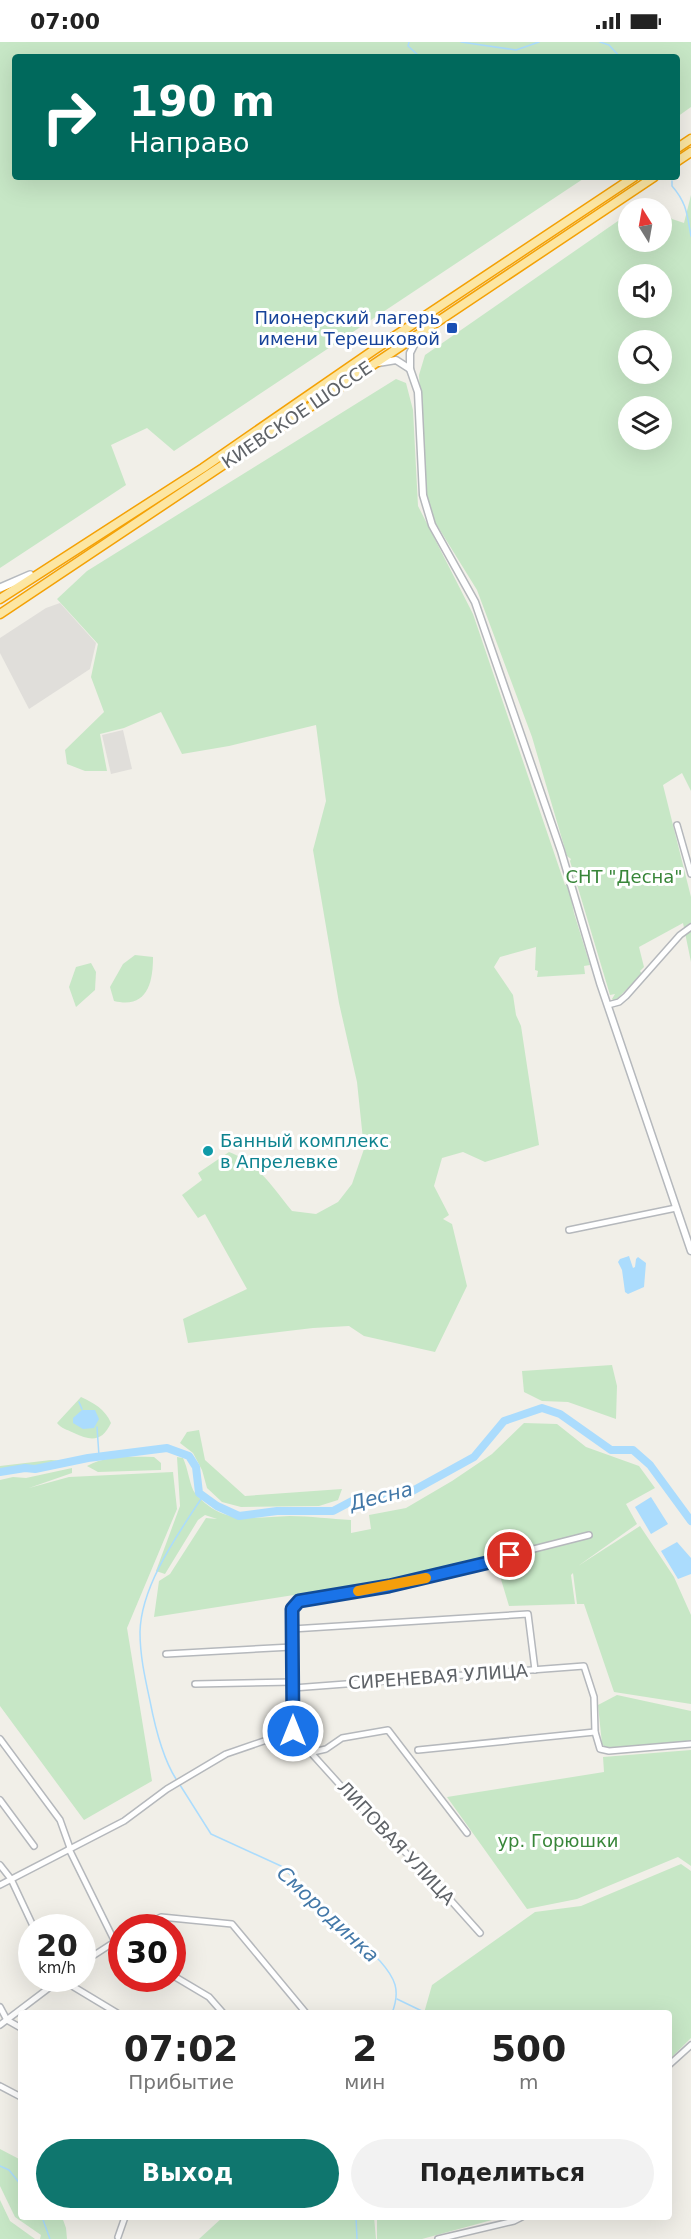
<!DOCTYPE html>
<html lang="ru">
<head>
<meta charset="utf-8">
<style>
	body { margin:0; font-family:"DejaVu Sans",sans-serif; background:#f2f2f2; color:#222; height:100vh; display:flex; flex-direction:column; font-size:22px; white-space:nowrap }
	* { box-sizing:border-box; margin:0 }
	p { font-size:20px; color:#767676 }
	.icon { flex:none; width:33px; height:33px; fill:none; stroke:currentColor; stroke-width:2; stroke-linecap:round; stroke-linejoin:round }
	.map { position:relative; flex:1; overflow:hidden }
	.drawer { position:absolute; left:18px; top:1968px; width:654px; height:210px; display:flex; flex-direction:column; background:#fff; border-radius:6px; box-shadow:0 6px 24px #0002 }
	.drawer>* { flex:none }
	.banner { position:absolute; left:12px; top:12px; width:668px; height:126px; border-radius:6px; box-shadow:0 6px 24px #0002; background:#00695c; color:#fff; overflow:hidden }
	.needle { width:39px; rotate:349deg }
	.buttons { position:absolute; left:618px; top:156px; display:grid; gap:12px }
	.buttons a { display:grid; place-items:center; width:54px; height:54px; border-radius:50%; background:#fff; box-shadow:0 6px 24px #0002; font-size:30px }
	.speed { position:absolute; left:18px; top:1872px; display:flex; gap:12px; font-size:30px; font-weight:700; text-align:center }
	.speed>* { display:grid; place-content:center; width:78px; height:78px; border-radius:50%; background:#fff; box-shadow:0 6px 24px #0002; line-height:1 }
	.speed small { font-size:15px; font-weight:400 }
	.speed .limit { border:9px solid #d22; background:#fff; color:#111 }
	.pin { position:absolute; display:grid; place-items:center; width:51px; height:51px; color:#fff; margin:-26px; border:3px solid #fff; border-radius:50%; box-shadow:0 2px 6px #0007 }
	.me { position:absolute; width:66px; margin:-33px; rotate:0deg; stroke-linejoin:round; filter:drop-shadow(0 0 4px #0008) }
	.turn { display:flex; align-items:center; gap:21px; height:126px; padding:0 18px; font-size:27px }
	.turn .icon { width:78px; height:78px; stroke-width:2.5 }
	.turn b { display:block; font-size:42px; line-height:51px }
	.eta { display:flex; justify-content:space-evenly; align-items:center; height:102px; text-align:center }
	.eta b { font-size:36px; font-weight:700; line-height:42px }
	.action { display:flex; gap:12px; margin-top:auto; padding:12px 18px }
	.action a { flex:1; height:69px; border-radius:36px; background:#0f766e; color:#fff; font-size:24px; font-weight:700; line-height:69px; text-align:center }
	.action a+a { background:#f2f2f2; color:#222 }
	.status { display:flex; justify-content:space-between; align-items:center; height:42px; padding:0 30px; background:#fff; direction:ltr }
	.status svg { height:16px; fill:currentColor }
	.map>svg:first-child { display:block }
	.industrial { fill:#e0deda }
	.green { fill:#c7e7c6; fill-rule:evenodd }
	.water { fill:#abdcfd }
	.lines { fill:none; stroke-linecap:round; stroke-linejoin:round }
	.stream { stroke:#abdcfd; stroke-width:1.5 }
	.river { stroke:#abdcfd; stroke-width:8 }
	.minor-casing { stroke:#b5b8bc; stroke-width:8 }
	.tertiary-casing { stroke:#b5b8bc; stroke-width:9 }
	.secondary-casing { stroke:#b6babf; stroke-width:10 }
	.trunk-casing { stroke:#f4a105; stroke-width:11 }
	.minor { stroke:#fff; stroke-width:5 }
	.tertiary { stroke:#fff; stroke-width:6 }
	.secondary { stroke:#fff; stroke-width:7 }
	.trunk { stroke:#fce6a2; stroke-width:8 }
	.route-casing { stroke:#114b97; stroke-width:15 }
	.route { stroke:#1a73e8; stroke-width:10 }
	.slow { stroke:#f59e0b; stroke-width:10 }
	.transit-dot { fill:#1a4fb4; stroke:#fff; stroke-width:2 }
	.culture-dot { fill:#0f9aa8; stroke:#fff; stroke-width:2 }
	.labels { text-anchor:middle; stroke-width:6; stroke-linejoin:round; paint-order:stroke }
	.transit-label { font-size:18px; fill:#164399; stroke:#fff; text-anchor:end }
	.street-label { font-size:18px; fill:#5f6368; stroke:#fff }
	.park-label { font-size:18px; fill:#388639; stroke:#fff }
	.culture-label { font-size:18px; fill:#0d838f; stroke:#fff; text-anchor:start }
	.water-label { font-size:20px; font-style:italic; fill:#4378a8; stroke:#fff }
</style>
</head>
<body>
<div class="status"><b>07:00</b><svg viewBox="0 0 49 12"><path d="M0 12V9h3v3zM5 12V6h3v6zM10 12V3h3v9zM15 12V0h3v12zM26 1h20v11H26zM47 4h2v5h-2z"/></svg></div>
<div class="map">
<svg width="691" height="2197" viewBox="0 0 691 2197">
	<rect width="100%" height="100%" fill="#f1efe8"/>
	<g class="industrial">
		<polygon points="60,561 96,601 90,627 29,667 0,611 0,596 46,566"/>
		<polygon points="123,688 132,727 111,732 102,693"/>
	</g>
	<g class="green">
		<polygon points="0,0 691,0 691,65 677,75 676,15 15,15 15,135 586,135 174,409 147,386 111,403 126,443 0,526"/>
		<path d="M 691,153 L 691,749 L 682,731 L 663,743 L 691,855 L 691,920 L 683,881 L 639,905 L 644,925 L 640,929 L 642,932 L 615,959 L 612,957 L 615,952 L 610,953 L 570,819 L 571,817 L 567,814 L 532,695 L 477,548 L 435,480 L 426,453 L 419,333 L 425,313 L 628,172 L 628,200 L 662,200 L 662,167 L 672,177 L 684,181 ZM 628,232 L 662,232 L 662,266 L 628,266 ZM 628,298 L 662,298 L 662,332 L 628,332 ZM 628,364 L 662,364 L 662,398 L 628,398 Z"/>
		<path d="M 396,337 L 406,341 L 413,368 L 418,464 L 473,572 L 565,843 L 568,842 L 574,871 L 590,923 L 584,924 L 585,932 L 537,935 L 538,929 L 535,928 L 536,905 L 500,915 L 494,925 L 513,953 L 516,973 L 521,984 L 539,1103 L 485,1120 L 463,1110 L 442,1116 L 434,1144 L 449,1173 L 443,1177 L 452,1182 L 467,1244 L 435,1310 L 364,1294 L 349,1284 L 313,1286 L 188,1301 L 183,1277 L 247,1247 L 205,1172 L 198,1176 L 182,1153 L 202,1138 L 198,1131 L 229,1110 C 257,1120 274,1147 292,1169 L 316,1172 L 338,1160 L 352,1142 L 364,1107 L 357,1040 L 339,961 L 313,808 L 326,759 L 316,683 L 229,704 L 182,712 L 161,670 L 124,686 L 100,692 L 107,729 L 85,729 L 67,722 L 65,708 L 104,670 L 91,635 L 98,602 L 57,557 L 87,529 Z"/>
		<path d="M 135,913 L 153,915 C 153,941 147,967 114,959 L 110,945 L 123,922 Z"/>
		<polygon points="91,921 96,930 95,948 76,965 69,945 76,925"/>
		<polygon points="612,1323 617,1344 616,1377 568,1360 542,1359 524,1350 522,1329"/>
		<path d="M 81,1355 C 94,1361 105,1367 111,1381 C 102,1400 91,1399 74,1391 C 66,1387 62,1387 57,1381 Z"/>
		<path d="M 524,1381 L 557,1382 L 586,1405 L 639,1424 L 655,1446 L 626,1462 L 637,1482 L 578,1524 L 640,1484 L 674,1535 L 691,1573 L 691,1662 L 614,1650 L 584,1562 L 577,1562 L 573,1531 L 571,1533 L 575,1562 L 509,1564 L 497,1524 L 492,1522 L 154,1575 L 159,1539 L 170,1532 L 206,1476 L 217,1477 L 205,1473 L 198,1478 L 165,1532 L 156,1529 L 180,1464 L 177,1415 L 183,1416 C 188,1426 190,1445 195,1451 C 223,1484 252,1475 290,1474 C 310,1474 331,1477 351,1478 L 351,1491 L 371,1487 L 369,1473 L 406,1466 L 452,1439 L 492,1412 Z"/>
		<polygon points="199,1388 205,1418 245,1454 342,1447 338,1458 319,1464 241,1465 222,1460 207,1446 202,1428 193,1411 180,1401 187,1390"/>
		<path d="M 154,1415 L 161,1421 L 161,1428 L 98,1430 L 87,1424 C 107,1413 132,1415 154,1415 Z"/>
		<polygon points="51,1418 66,1419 69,1423 57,1425 25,1425 0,1429 0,1424"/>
		<polygon points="72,1426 72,1431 29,1446 69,1435 173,1430 177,1467 127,1586 152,1739 84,1778 0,1664 0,1438 13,1435 26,1436"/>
		<polygon points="617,1653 691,1669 691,1698 683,1700 606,1707 602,1702 598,1663"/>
		<polygon points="691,1708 691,1824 678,1815 577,1857 527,1867 447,1755 604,1730 603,1715"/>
		<polygon points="681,1822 691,1829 691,1996 669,2018 669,1971 424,1971 432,1943 535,1870 581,1864"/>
		<polygon points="0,2107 21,2118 21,2175 62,2175 66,2186 67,2197 40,2197 41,2193 15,2175 0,2144"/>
		<polygon points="0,2158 10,2179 35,2197 0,2197"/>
		<polygon points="223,2175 374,2175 376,2197 199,2197"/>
		<polygon points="377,2175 503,2175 422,2197 377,2197"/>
	</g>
	<g class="water">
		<polygon points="629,1214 633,1226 635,1225 636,1217 638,1215 646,1221 644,1245 628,1252 625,1250 622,1228 618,1220 620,1217"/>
		<polygon points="82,1368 95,1368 99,1377 94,1386 83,1387 73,1381 73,1376"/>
		<polygon points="651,1455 668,1482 651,1492 635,1465"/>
		<polygon points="677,1500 691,1516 691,1532 678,1537 661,1509"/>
	</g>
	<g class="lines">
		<g class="stream">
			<polyline points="409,0 408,4 420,15"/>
			<polyline points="461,0 516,8 539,0"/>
			<polyline points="600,0 609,3 620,15"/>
			<path d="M 672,139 L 672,144 C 687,161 687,173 691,194"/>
			<polyline points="79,1360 82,1367"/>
			<polyline points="97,1385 99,1414"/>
			<path d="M 176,1737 C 162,1715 155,1685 150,1659 C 145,1636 140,1614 140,1590 C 141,1543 178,1492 203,1454"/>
			<path d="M 180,1743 L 211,1792 L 281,1824 L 380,1919 C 395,1936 401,1948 392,1971"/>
			<polyline points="397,1957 426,1971"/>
			<polyline points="574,1971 580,1969 583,1971"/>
			<polyline points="0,2124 9,2128 21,2143"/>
			<polyline points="42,2175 50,2197"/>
			<polyline points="356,2175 357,2197"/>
		</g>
		<polyline class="river" points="0,1430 25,1426 35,1427 88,1416 167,1406 189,1414 196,1425 199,1451 217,1464 239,1474 277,1469 333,1469 352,1459 370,1458 407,1452 474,1415 504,1379 542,1366 560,1372 611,1408 633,1408 650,1423 691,1479"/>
		<g class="minor-casing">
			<g id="minor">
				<polyline points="677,783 691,832"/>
				<polyline points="608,963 619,960 626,954 680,893 691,885"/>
				<polyline points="569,1188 676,1166"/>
				<polyline points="499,1518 503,1533"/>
				<polyline points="292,1587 528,1572 535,1628"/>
				<polyline points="166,1612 292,1605"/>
				<polyline points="195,1642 293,1640"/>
				<polyline points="293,1646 584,1624 594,1655 595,1690 600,1707 609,1709 691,1702"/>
				<polyline points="0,1697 60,1778 70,1806"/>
				<polyline points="418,1708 595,1690"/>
				<polyline points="313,1710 326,1707 342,1696 388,1688 467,1791"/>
				<polyline points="0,1758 34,1804"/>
				<polyline points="69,1807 114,1898 122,1903"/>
				<polyline points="0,1823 11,1837 34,1886"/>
				<polyline points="0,1843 124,1779 167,1747 226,1712 293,1689"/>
				<polyline points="139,1886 161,1875 232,1882 306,1971"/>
				<polyline points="480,1891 429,1834 359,1764 294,1692 292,1567 299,1559 389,1544 499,1518 510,1513 589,1493"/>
				<polyline points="82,1921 122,1895"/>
				<polyline points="172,1933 209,1955 223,1971"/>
				<polyline points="59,1936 117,1971"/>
				<polyline points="0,1965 7,1978 21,1986"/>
				<polyline points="0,1983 62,1936"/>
				<polyline points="669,2023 691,2003"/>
				<polyline points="0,2044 21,2055"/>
				<polyline points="118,2195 125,2175"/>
				<polyline points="438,2197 514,2179 522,2175"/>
			</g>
		</g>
		<g class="tertiary-casing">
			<g id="tertiary">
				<polyline points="418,295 410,311 410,327 418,350 423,453 432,483 475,560 561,809 600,941 691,1209"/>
				<polyline points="378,321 396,318 410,327"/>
			</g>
		</g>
		<g class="secondary-casing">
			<polyline id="secondary" points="0,546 30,533"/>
		</g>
		<g class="trunk-casing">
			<g id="trunk">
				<polyline points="676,107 691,97"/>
				<polyline points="676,120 691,110"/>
				<polyline points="0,557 203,426 374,308 634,135"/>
				<polyline points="0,572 654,135"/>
			</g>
		</g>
		<use href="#minor" class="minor"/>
		<use href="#tertiary" class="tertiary"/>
		<use href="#secondary" class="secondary"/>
		<use href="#trunk" class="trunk"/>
	</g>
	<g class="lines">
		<g class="route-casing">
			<polyline id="route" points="293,1689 292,1567 299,1559 389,1544 499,1518 510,1513"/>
		</g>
		<use href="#route" class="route"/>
		<polyline class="slow" points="358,1549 426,1536"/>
	</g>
	<rect class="transit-dot" x="446" y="280" width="12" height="12" rx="3"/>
	<circle class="culture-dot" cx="208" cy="1109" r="6"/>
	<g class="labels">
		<g class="transit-label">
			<text x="440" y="282">Пионерский лагерь<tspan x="440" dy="21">имени Терешковой</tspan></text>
		</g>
		<g class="street-label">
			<text transform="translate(297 373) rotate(-34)" y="6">КИЕВСКОЕ ШОССЕ</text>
			<text transform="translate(438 1635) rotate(-4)" y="6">СИРЕНЕВАЯ УЛИЦА</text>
			<text transform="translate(396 1801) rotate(47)" y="6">ЛИПОВАЯ УЛИЦА</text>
		</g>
		<g class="park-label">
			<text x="624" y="841">СНТ "Десна"</text>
			<text x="558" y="1805">ур. Горюшки</text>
		</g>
		<g class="culture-label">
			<text x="220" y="1105">Банный комплекс<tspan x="220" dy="21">в Апрелевке</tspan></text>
		</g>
		<g class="water-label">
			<text transform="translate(381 1454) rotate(-14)" y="7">Десна</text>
			<text transform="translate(328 1872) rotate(43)" y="7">Смородинка</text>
		</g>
	</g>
</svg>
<div class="buttons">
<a><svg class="needle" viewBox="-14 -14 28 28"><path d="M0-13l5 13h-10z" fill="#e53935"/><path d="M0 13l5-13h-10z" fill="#767676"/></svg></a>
<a><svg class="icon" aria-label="sound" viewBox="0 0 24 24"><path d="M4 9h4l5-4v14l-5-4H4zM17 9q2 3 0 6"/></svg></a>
<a><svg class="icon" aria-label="search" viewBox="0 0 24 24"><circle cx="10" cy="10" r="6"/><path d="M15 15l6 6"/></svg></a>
<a><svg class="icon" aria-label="layers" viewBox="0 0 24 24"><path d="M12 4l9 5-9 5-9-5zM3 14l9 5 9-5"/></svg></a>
</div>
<div class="speed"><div>20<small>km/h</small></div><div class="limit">30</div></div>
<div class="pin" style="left:510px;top:1513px;background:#d93025"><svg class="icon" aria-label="arrive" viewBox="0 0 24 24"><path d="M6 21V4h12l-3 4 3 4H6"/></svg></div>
<svg class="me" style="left:293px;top:1689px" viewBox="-20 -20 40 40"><circle r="17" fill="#1a73e8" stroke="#fff" stroke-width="3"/><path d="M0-11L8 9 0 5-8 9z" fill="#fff"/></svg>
<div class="banner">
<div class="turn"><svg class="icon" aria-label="right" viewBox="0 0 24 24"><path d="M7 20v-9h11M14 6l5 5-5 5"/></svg><div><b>190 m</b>Направо</div></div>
</div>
<section class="drawer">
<div class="eta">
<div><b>07:02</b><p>Прибытие</p></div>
<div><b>2</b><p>мин</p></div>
<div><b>500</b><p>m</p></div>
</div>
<div class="action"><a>Выход</a><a>Поделиться</a></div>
</section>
</div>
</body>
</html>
